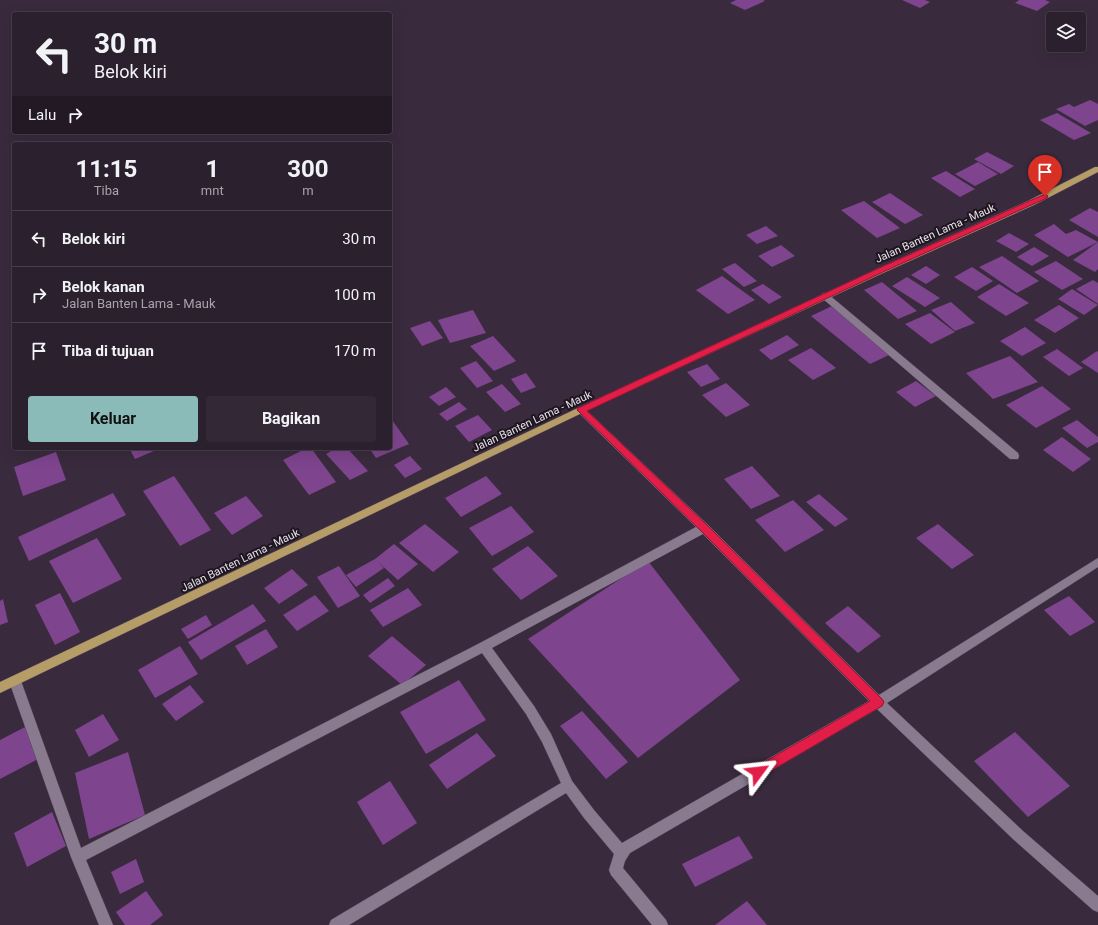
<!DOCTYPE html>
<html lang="id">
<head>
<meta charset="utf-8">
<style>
	body { margin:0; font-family:Roboto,sans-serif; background:#332836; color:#f1f3f6; height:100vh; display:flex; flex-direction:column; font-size:15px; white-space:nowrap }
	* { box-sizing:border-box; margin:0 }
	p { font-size:13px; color:#a6a3aa }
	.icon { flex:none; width:22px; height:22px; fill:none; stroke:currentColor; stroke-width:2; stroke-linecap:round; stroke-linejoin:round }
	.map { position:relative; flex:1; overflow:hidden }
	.panel { position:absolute; left:12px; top:142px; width:380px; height:308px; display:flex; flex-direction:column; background:#2b202e; border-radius:4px; box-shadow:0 4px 16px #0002,0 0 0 1px #473e4a }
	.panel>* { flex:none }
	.banner { position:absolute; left:12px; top:12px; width:380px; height:122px; border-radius:4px; box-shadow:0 4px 16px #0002,0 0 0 1px #473e4a; background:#2b202e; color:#f1f3f6; overflow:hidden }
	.tools { position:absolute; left:1046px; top:12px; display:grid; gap:8px }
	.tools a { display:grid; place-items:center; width:40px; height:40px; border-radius:4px; background:#2b202e; box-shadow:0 4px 16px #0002,0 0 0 1px #473e4a; font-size:20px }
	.pin { position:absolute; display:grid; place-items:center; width:34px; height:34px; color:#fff; margin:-41px -17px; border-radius:50% 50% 50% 0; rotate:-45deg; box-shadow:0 0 4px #0007 }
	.pin .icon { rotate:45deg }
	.me { position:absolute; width:44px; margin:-22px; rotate:60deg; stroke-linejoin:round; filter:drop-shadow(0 0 3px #0008) }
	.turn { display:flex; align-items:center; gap:14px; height:84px; padding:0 16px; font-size:18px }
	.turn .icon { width:52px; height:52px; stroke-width:2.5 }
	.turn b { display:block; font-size:28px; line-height:34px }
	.then { display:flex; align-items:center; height:38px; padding:0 16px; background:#0003; gap:8px; font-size:15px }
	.eta { display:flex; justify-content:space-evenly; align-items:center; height:68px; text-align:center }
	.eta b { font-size:24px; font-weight:700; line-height:28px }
	.primary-button { display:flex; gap:8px; margin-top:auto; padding:8px 16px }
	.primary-button a { flex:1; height:46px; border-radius:4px; background:#8bbbb9; color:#111; font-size:16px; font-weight:700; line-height:46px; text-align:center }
	.primary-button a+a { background:#332836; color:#f1f3f6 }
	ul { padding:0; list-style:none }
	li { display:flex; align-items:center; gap:12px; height:56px; padding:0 16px; border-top:1px solid #473e4a }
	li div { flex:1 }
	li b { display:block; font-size:15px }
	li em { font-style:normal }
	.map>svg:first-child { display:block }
	.building { fill:#7e448e }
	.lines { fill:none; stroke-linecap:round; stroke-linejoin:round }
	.minor-casing { stroke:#544858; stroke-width:1 }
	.major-casing { stroke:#544858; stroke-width:1 }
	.minor { fill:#8a7a8f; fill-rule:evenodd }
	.major { fill:#b69d68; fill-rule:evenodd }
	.route { fill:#e11d48; stroke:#92132f }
	.labels { text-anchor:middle; stroke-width:4; stroke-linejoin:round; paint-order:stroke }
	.street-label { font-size:11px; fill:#e9e0ec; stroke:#1d161e }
</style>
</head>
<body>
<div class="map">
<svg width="1098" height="925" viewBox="0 0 1098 925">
	<rect width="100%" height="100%" fill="#392b3d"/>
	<g class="building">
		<polygon points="736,0 763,0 765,1 745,10 730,3"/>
		<polygon points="902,0 925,0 930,2 920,8"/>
		<polygon points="1019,0 1045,0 1050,2 1037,11 1015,3"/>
		<polygon points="1090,100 1098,104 1098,120 1085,126 1056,109 1069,104 1074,107"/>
		<polygon points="1057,113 1091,133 1074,140 1040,120"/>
		<polygon points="987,152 1014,166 1001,174 974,159"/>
		<polygon points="978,162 998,174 975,186 955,174"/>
		<polygon points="946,171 975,189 960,197 931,178"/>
		<polygon points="890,193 923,215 905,224 872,202"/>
		<polygon points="864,201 900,228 877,238 841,210"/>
		<polygon points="1090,208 1098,212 1098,237 1069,220"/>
		<polygon points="1054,224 1066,234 1076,230 1098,242 1068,257 1034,235"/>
		<polygon points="766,226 778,236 757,244 746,235"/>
		<polygon points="1009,233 1029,244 1016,252 996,241"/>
		<polygon points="1098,242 1098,269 1095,272 1073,260"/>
		<polygon points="781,245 795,256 772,267 758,256"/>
		<polygon points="1034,247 1049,256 1032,266 1017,257"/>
		<polygon points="1002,256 1039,281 1017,293 979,267"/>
		<polygon points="1056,261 1083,279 1062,290 1034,272"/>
		<polygon points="735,263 757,281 744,287 722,269"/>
		<polygon points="926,266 940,275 926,284 911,275"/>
		<polygon points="972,267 993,281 976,291 954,277"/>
		<polygon points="722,276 755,300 728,314 696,290"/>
		<polygon points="907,277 940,298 925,307 892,286"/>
		<polygon points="1093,280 1098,283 1098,304 1076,289"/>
		<polygon points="882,282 917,311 898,319 864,290"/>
		<polygon points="763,284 782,297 769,304 751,290"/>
		<polygon points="999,284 1029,303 1006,316 977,297"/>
		<polygon points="1072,289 1098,305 1084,315 1058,299"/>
		<polygon points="951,302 975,323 955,331 931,310"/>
		<polygon points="1059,305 1079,318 1055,333 1034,320"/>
		<polygon points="832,306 891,354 870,364 811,316"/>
		<polygon points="473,310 486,333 450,343 438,320"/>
		<polygon points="930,313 955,332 931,344 905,324"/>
		<polygon points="430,321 443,338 422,346 410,328"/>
		<polygon points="1025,327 1046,343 1022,356 1000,341"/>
		<polygon points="787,335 799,345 771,360 759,350"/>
		<polygon points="493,336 516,361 494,371 470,346"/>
		<polygon points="811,348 836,368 813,380 788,360"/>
		<polygon points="1057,349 1083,368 1069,376 1043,357"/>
		<polygon points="1097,351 1098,352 1098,373 1081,362"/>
		<polygon points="1010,356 1038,382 993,399 966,373"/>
		<polygon points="476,361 493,381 477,388 460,368"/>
		<polygon points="707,364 720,379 701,387 687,372"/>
		<polygon points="526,373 536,387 521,393 511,379"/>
		<polygon points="916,381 936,396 915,407 896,392"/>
		<polygon points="726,383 750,405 726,417 702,395"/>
		<polygon points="502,384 521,404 505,412 486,392"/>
		<polygon points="1042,386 1071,409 1036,428 1006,405"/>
		<polygon points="446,387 456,397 439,406 429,397"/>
		<polygon points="459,402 467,409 447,421 439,414"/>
		<polygon points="478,415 492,430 469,442 455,426"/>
		<polygon points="390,417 409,444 376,458 369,448 390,448"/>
		<polygon points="1077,420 1098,437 1098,442 1087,448 1062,428"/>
		<polygon points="1062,437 1091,459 1073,472 1043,450"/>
		<polygon points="129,448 161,448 135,459"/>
		<polygon points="307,448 311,448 336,482 309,495 283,460"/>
		<polygon points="337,448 347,448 368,471 350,480 326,454"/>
		<polygon points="56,452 66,480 23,496 14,467"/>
		<polygon points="410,456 422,469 405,478 394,465"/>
		<polygon points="752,466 780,496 751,509 724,479"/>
		<polygon points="174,476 211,530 180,546 143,491"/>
		<polygon points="486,476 502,494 461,517 445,498"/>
		<polygon points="113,493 126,515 29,561 18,537"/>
		<polygon points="819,494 848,519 835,527 806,502"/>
		<polygon points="246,496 263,516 232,535 214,513"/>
		<polygon points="793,500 824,530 785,552 755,520"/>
		<polygon points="511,506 534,532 492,556 469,528"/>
		<polygon points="425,524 459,552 433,572 399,543"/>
		<polygon points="938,524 974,555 952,569 916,538"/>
		<polygon points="97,538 122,579 73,603 49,561"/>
		<polygon points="394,544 418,564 398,580 377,561 384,568 356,587 346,575 375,559"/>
		<polygon points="528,546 558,576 521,600 492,569"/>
		<polygon points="648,561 740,680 638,758 528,639"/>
		<polygon points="339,566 360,596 338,608 317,577"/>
		<polygon points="292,569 308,585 279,604 264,588"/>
		<polygon points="388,578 395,586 370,603 363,595"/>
		<polygon points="408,588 422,605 383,627 370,610"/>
		<polygon points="60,593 80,632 55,645 35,605"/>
		<polygon points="315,595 329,611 297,631 283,615"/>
		<polygon points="1069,596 1095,622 1070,636 1044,610"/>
		<polygon points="3,599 8,622 0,625 0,601"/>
		<polygon points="253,604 266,621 201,660 188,642"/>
		<polygon points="848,606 881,636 858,653 825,623"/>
		<polygon points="206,615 212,625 188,639 181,629"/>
		<polygon points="266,629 278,647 247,665 235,646"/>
		<polygon points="392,636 426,665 402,685 368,656"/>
		<polygon points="180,646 198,674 155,698 138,670"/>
		<polygon points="459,680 486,720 426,754 400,712"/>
		<polygon points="190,685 204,702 176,721 162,704"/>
		<polygon points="582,711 628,762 606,779 560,726"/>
		<polygon points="103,714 119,740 89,757 75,730"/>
		<polygon points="27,726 40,758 0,779 0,740"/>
		<polygon points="1015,732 1070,786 1028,817 974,761"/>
		<polygon points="477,733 496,756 447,789 429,765"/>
		<polygon points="128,752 145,815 89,839 75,773"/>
		<polygon points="390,781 417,823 383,845 357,802"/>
		<polygon points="52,812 66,846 27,867 14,833"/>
		<polygon points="739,836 753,858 695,887 682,864"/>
		<polygon points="136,859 144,882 120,894 111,872"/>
		<polygon points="146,891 163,915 150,925 125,925 116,912"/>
		<polygon points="747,901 767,925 715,925"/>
	</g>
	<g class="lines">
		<g class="minor-casing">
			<g id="minor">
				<polygon points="825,293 828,294 1018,453 1019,456 1018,459 1010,459 822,298 821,296 822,294"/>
				<path d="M 581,407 L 584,408 L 708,525 L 879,695 L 1098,558 L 1098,567 L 887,703 L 1023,831 L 1098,896 L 1098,912 L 1093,910 L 1013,839 L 877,709 L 630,853 L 625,861 L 623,868 L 666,920 L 668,925 L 652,925 L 611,875 L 609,870 L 614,854 L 584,818 L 566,793 L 349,925 L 329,925 L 331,920 L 561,783 L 542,742 L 526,714 L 482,653 L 86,860 L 113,925 L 99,925 L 71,857 L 9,681 L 11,677 L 15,676 L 19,677 L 21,681 L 81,848 L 480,643 L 696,527 L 578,412 L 576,410 ZM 703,534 L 869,701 L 622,843 L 594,810 L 572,781 L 551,734 L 534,706 L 492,648 Z"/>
			</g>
		</g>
		<g class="major-casing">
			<polygon id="major" points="1095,167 1098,167 1098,172 1034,205 883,273 584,412 0,693 0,682 578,408 877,269 1028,201"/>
		</g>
		<use href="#minor" class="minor"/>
		<use href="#major" class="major"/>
	</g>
	<polygon class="route" points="1045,194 1048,196 1047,198 883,272 587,411 707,525 882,699 884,702 882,706 762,776 758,777 754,776 753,772 754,768 870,701 700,530 577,410 578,408 877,269"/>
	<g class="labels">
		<g class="street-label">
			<text transform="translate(935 233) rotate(-24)" y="4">Jalan Banten Lama - Mauk</text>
			<text transform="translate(532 421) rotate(-25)" y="4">Jalan Banten Lama - Mauk</text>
			<text transform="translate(240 560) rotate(-26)" y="4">Jalan Banten Lama - Mauk</text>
		</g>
	</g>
</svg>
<div class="tools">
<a><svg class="icon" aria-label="layers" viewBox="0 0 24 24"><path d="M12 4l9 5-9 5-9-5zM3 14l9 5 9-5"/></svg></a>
</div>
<div class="pin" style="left:1045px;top:196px;background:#d93025"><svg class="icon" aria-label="arrive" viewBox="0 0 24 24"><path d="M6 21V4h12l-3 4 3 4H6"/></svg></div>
<svg class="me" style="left:758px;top:772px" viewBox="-20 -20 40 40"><path d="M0-17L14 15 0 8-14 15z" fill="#e11d48" stroke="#fff" stroke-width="4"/></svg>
<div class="banner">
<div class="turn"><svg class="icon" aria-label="left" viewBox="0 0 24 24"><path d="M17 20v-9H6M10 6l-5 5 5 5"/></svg><div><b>30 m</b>Belok kiri</div></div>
<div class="then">Lalu<svg class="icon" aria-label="right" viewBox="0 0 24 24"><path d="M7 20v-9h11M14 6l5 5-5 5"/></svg></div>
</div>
<section class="panel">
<div class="eta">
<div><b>11:15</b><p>Tiba</p></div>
<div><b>1</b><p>mnt</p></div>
<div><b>300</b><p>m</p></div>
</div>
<ul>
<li><svg class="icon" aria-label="left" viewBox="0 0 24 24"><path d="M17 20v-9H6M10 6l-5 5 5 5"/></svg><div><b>Belok kiri</b></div><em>30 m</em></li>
<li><svg class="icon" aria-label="right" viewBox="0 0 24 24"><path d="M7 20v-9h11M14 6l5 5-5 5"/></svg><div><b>Belok kanan</b><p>Jalan Banten Lama - Mauk</p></div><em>100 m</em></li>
<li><svg class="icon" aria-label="arrive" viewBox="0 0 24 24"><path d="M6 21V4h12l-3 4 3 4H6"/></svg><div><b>Tiba di tujuan</b></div><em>170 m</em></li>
</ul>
<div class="primary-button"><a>Keluar</a><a>Bagikan</a></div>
</section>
</div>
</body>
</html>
